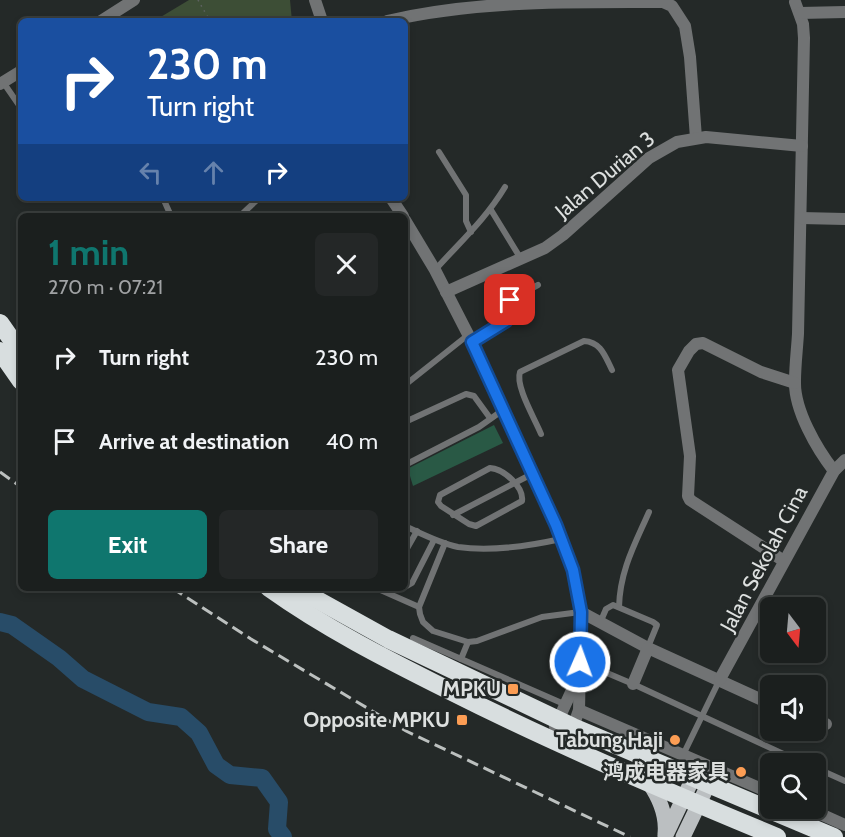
<!DOCTYPE html>
<html lang="en">
<head>
<meta charset="utf-8">
<style>
	body { margin:0; font-family:Cabin,"Noto Sans SC",sans-serif; background:#242727; color:#f1f3f6; height:100vh; display:flex; flex-direction:column; font-size:22px; white-space:nowrap }
	* { box-sizing:border-box; margin:0 }
	p { font-size:20px; color:#a0a2a4 }
	.icon { flex:none; width:33px; height:33px; fill:none; stroke:currentColor; stroke-width:2; stroke-linecap:round; stroke-linejoin:round }
	.map { position:relative; flex:1; overflow:hidden }
	.side { position:absolute; left:18px; top:213px; width:390px; height:378px; display:flex; flex-direction:column; background:#1b1f1e; border-radius:9px; box-shadow:0 3px 9px #0003,0 0 0 2px #393d3c }
	.side>* { flex:none }
	.guide { position:absolute; left:18px; top:18px; width:390px; height:183px; border-radius:9px; box-shadow:0 3px 9px #0003,0 0 0 2px #393d3c; background:#1a4fa0; color:#fff; overflow:hidden }
	.needle { width:39px; rotate:164deg }
	.fabs { position:absolute; left:760px; top:597px; display:grid; gap:12px }
	.fabs a { display:grid; place-items:center; width:66px; height:66px; border-radius:9px; background:#1b1f1e; box-shadow:0 3px 9px #0003,0 0 0 2px #393d3c; font-size:30px }
	.pin { position:absolute; display:grid; place-items:center; width:51px; height:51px; color:#fff; margin:-26px; border-radius:12px; box-shadow:0 3px 9px #0006 }
	.me { position:absolute; width:66px; margin:-33px; rotate:2deg; stroke-linejoin:round; filter:drop-shadow(0 0 4px #0008) }
	.turn { display:flex; align-items:center; gap:21px; height:126px; padding:0 30px; font-size:27px }
	.turn .icon { width:78px; height:78px; stroke-width:2.5 }
	.turn b { display:block; font-size:42px; line-height:51px }
	.lanes { display:flex; align-items:center; height:57px; padding:0 30px; background:#0003; justify-content:center; gap:30px; direction:ltr }
	.lanes .off { opacity:.35 }
	.round { display:grid; place-items:center; flex:none; width:63px; height:63px; border-radius:9px; background:#242727 }
	.headline { display:flex; align-items:center; justify-content:space-between; height:102px; padding:0 30px }
	h1 { font-size:36px; font-weight:800; line-height:45px; color:#0f766e }
	.action { display:flex; gap:12px; margin-top:auto; padding:12px 30px }
	.action a { flex:1; height:69px; border-radius:9px; background:#0f766e; color:#fff; font-size:24px; font-weight:800; line-height:69px; text-align:center }
	.action a+a { background:#242727; color:#f1f3f6 }
	ul { padding:0; list-style:none }
	li { display:flex; align-items:center; gap:18px; height:84px; padding:0 30px }
	li div { flex:1 }
	li b { display:block; font-size:22px }
	li em { font-style:normal }
	.map>svg:first-child { display:block }
	.green { fill:#3d4e36 }
	.lines { fill:none; stroke-linecap:round; stroke-linejoin:round }
	.river { stroke:#284c68; stroke-width:18 }
	.building { fill:#295945 }
	.path { stroke:#5e6261; stroke-width:1.5; stroke-dasharray:1.5 4.5; stroke-linecap:butt }
	.lane { stroke:#717374; stroke-width:6 }
	.street { stroke:#717374; stroke-width:12 }
	.primary { stroke:#bbbfc1; stroke-width:15 }
	.highway { stroke:#d8dedf; stroke-width:18 }
	.rail { stroke:#bcc0bf; stroke-width:3; stroke-dasharray:12 6; stroke-linecap:butt }
	.route-casing { stroke:#114b97; stroke-width:15 }
	.route { stroke:#1a73e8; stroke-width:10 }
	.poi-dot { fill:#fc9d54; stroke:#242928; stroke-width:2 }
	.labels { text-anchor:middle; stroke-width:5; stroke-linejoin:round; paint-order:stroke }
	.street-label { font-size:21px; fill:#dde0df; stroke:#242928 }
	.poi-label { font-size:21px; font-weight:bold; fill:#dde0df; stroke:#242928; text-anchor:end }
</style>
</head>
<body>
<div class="map">
<svg width="845" height="837" viewBox="0 0 845 837">
	<rect width="100%" height="100%" fill="#242928"/>
	<polygon class="green" points="189,0 290,0 292,21 154,21"/>
	<g class="lines">
		<polyline class="river" points="0,622 12,625 59,658 83,679 148,712 181,717 199,733 216,765 230,775 262,778 279,802 277,829 283,837"/>
	</g>
	<polygon class="building" points="494,425 503,443 413,486 410,476 405,470"/>
	<g class="lines">
		<polyline class="path" points="198,0 210,21"/>
		<g class="lane">
			<polyline points="3,82 21,108"/>
			<polyline points="439,152 466,195 466,221 471,232"/>
			<polyline points="163,198 171,216"/>
			<polyline points="491,210 521,259"/>
			<polyline points="240,216 259,198"/>
			<path d="M 435,270 C 460,242 485,220 505,187"/>
			<path d="M 472,342 L 506,321 C 510,315 505,307 510,300 L 538,285"/>
			<polyline points="405,385 468,335"/>
			<polyline points="405,422 466,394 474,396 490,418"/>
			<path d="M 541,434 C 535,419 515,386 520,372 L 584,341 C 601,342 605,356 612,370"/>
			<polyline points="405,465 479,427 503,410"/>
			<path d="M 490,468 C 504,469 524,487 522,501 L 476,526 L 469,524 L 441,506 L 438,502 L 440,495 Z"/>
			<polyline points="405,478 405,485"/>
			<polyline points="453,515 532,474"/>
			<path d="M 405,526 C 422,534 439,543 458,547 C 491,552 529,546 561,539"/>
			<polyline points="445,543 419,607 420,614 423,622 433,631 468,642 477,641 542,617 580,612"/>
			<polyline points="405,552 417,531"/>
			<polyline points="405,587 412,583 434,540"/>
			<polyline points="376,588 419,607"/>
			<path d="M 619,607 C 620,570 635,544 649,512"/>
			<polyline points="600,623 606,609 613,605 653,622 657,625 648,647"/>
			<polyline points="413,638 564,704"/>
			<polyline points="461,659 468,642"/>
			<polyline points="581,662 633,684 805,764"/>
			<polyline points="683,755 719,681"/>
			<polyline points="816,768 845,781"/>
		</g>
		<g class="street">
			<polyline points="315,0 322,21"/>
			<path d="M 795,2 L 803,24 L 804,38 L 798,334 C 797,350 795,366 795,381 C 794,410 817,449 834,471"/>
			<polyline points="800,13 845,12"/>
			<polyline points="101,21 134,0"/>
			<path d="M 387,21 C 477,0 571,2 663,2 L 672,6 L 685,26 L 690,57 L 696,138"/>
			<polyline points="0,84 21,71"/>
			<polyline points="391,198 403,216"/>
			<polyline points="801,218 845,219"/>
			<polyline points="405,220 435,270 474,346 556,525 573,570 581,612 579,710 573,727 563,746"/>
			<polyline points="446,292 545,248 563,235 649,158 677,142 706,137 802,146"/>
			<polyline points="784,561 690,500 688,496 690,456 678,370 689,351 696,344 703,343 761,372 795,383"/>
			<polyline points="581,612 648,648 771,704"/>
			<polyline points="720,679 834,471 845,460"/>
			<polyline points="633,684 648,648"/>
			<polyline points="579,710 771,793"/>
			<polyline points="816,720 826,724"/>
			<polyline points="555,727 578,677"/>
			<polyline points="807,808 845,825"/>
		</g>
		<g class="primary">
			<path d="M 649,783 C 660,799 667,815 665,834"/>
			<polyline points="665,837 693,778"/>
			<polyline points="683,837 708,785"/>
		</g>
		<g class="highway">
			<polyline points="0,323 21,353"/>
			<polyline points="0,351 21,381"/>
			<path d="M 269,588 C 325,628 386,659 448,690 C 555,744 666,791 777,837"/>
			<polyline points="296,588 388,639 573,727 834,837"/>
		</g>
		<g class="rail">
			<polyline points="0,472 21,487"/>
			<polyline points="172,588 251,639 406,731 630,837"/>
		</g>
	</g>
	<g class="lines">
		<g class="route-casing">
			<path id="route" d="M 510,300 C 505,307 510,315 506,321 L 472,342 L 556,525 L 573,570 L 581,612 L 580,662"/>
		</g>
		<use href="#route" class="route"/>
	</g>
	<g class="poi-dot">
		<rect x="507" y="683" width="12" height="12" rx="3"/>
		<rect x="456" y="714" width="12" height="12" rx="3"/>
		<circle cx="675" cy="740" r="6"/>
		<circle cx="741" cy="772" r="6"/>
	</g>
	<g class="labels">
		<g class="street-label">
			<text transform="translate(605 175) rotate(-40)" y="7">Jalan Durian 3</text>
			<text transform="translate(764 559) rotate(-62)" y="7">Jalan Sekolah Cina</text>
		</g>
		<g class="poi-label">
			<text x="501" y="696">MPKU</text>
			<text x="450" y="727">Opposite MPKU</text>
			<text x="663" y="747">Tabung Haji</text>
			<text x="729" y="779">鸿成电器家具</text>
		</g>
	</g>
</svg>
<div class="fabs">
<a><svg class="needle" viewBox="-14 -14 28 28"><path d="M0-13l5 13h-10z" fill="#e53935"/><path d="M0 13l5-13h-10z" fill="#a0a2a4"/></svg></a>
<a><svg class="icon" aria-label="sound" viewBox="0 0 24 24"><path d="M4 9h4l5-4v14l-5-4H4zM17 9q2 3 0 6"/></svg></a>
<a><svg class="icon" aria-label="search" viewBox="0 0 24 24"><circle cx="10" cy="10" r="6"/><path d="M15 15l6 6"/></svg></a>
</div>
<div class="pin" style="left:510px;top:300px;background:#d93025"><svg class="icon" aria-label="arrive" viewBox="0 0 24 24"><path d="M6 21V4h12l-3 4 3 4H6"/></svg></div>
<svg class="me" style="left:580px;top:662px" viewBox="-20 -20 40 40"><circle r="17" fill="#1a73e8" stroke="#fff" stroke-width="3"/><path d="M0-11L8 9 0 5-8 9z" fill="#fff"/></svg>
<div class="guide">
<div class="turn"><svg class="icon" aria-label="right" viewBox="0 0 24 24"><path d="M7 20v-9h11M14 6l5 5-5 5"/></svg><div><b>230 m</b>Turn right</div></div>
<div class="lanes"><svg class="icon off" aria-label="left" viewBox="0 0 24 24"><path d="M17 20v-9H6M10 6l-5 5 5 5"/></svg><svg class="icon off" aria-label="ahead" viewBox="0 0 24 24"><path d="M12 20V5M6 11l6-6 6 6"/></svg><svg class="icon" aria-label="right" viewBox="0 0 24 24"><path d="M7 20v-9h11M14 6l5 5-5 5"/></svg></div>
</div>
<section class="side">
<div class="headline"><div><h1>1 min</h1><p>270 m · 07:21</p></div><a class="round"><svg class="icon" aria-label="close" viewBox="0 0 24 24"><path d="M6 6l12 12M18 6L6 18"/></svg></a></div>
<ul>
<li><svg class="icon" aria-label="right" viewBox="0 0 24 24"><path d="M7 20v-9h11M14 6l5 5-5 5"/></svg><div><b>Turn right</b></div><em>230 m</em></li>
<li><svg class="icon" aria-label="arrive" viewBox="0 0 24 24"><path d="M6 21V4h12l-3 4 3 4H6"/></svg><div><b>Arrive at destination</b></div><em>40 m</em></li>
</ul>
<div class="action"><a>Exit</a><a>Share</a></div>
</section>
</div>
</body>
</html>
